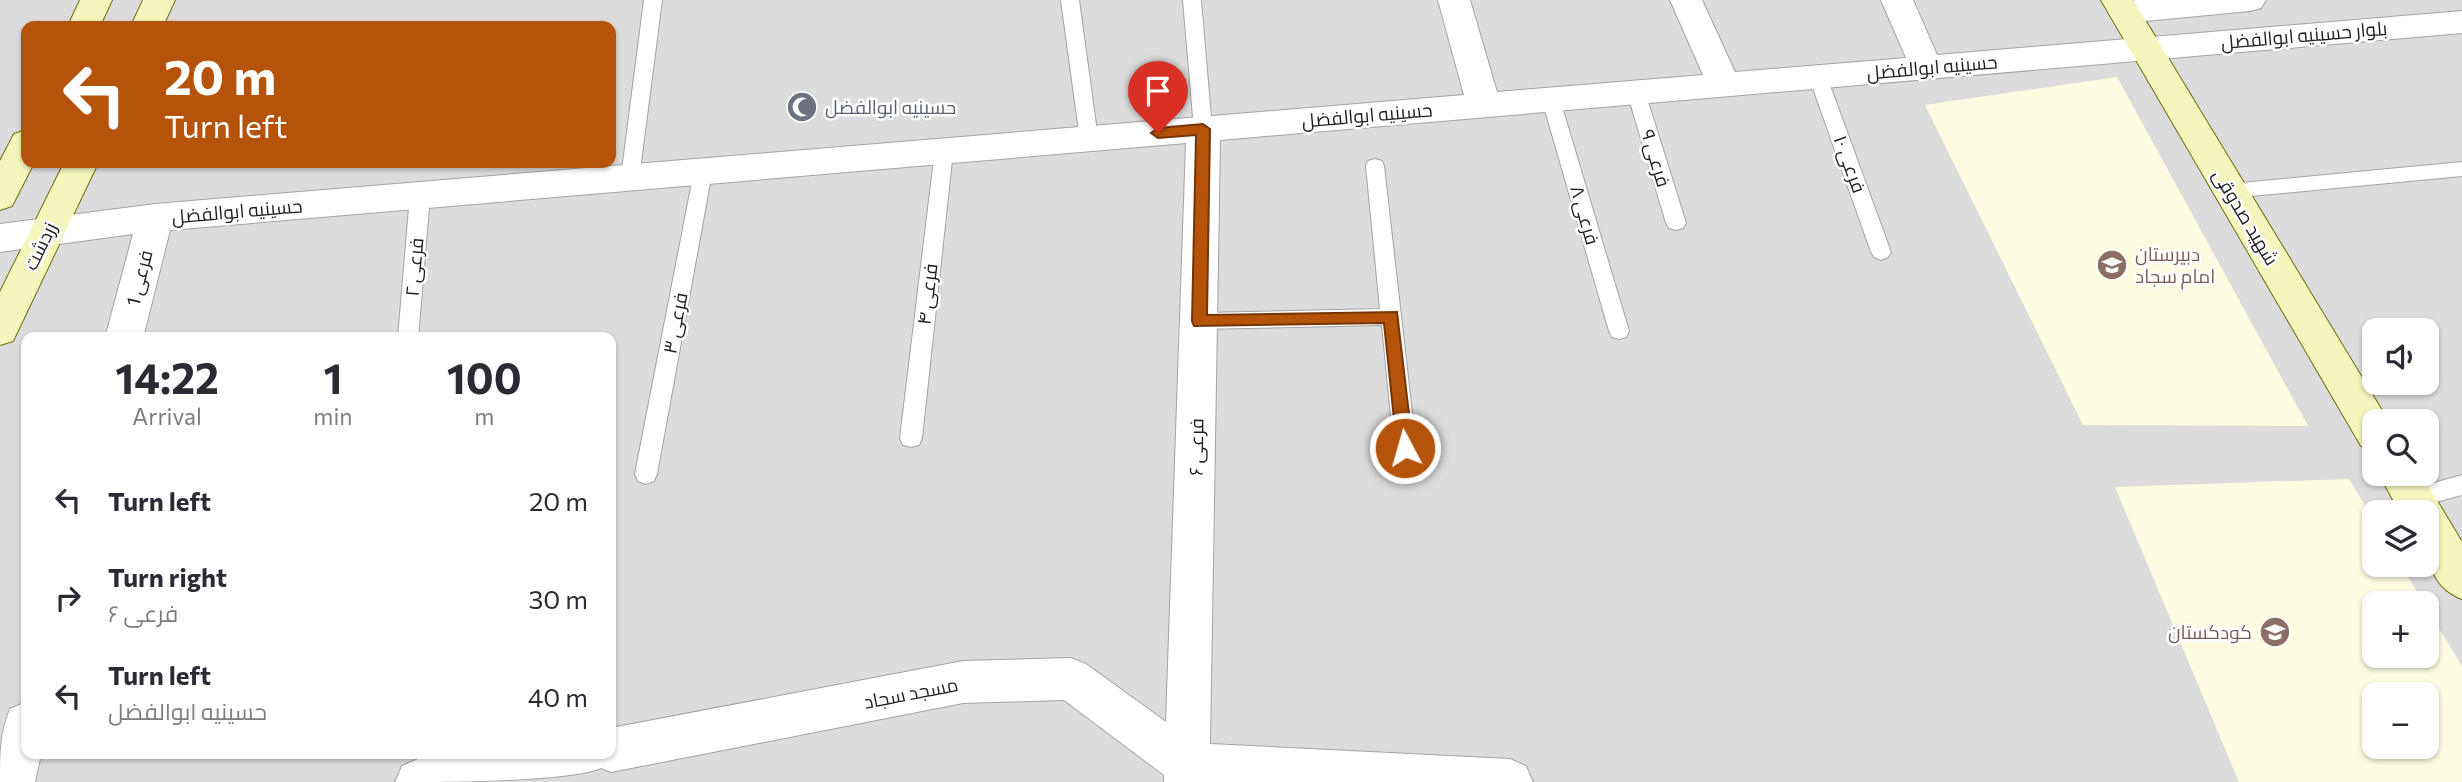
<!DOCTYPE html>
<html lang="en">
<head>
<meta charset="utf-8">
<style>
	body { margin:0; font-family:Commissioner,Cairo,sans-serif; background:#f7f7f7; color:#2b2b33; height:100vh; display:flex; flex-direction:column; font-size:26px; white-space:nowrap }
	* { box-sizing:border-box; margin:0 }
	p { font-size:23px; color:#7c7c81 }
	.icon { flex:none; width:38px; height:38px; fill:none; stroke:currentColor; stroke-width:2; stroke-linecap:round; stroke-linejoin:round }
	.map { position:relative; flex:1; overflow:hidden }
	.drawer { position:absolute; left:21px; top:332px; width:595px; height:427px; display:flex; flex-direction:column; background:#fff; border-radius:14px; box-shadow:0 2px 5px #0004 }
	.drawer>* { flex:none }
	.banner { position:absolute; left:21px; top:21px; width:595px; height:147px; border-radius:14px; box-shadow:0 2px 5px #0004; background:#b45309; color:#fff; overflow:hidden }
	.tools { position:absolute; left:2362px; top:318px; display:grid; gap:14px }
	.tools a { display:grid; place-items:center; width:77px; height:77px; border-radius:14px; background:#fff; box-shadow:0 2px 5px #0004; font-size:35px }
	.pin { position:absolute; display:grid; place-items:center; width:60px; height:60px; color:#fff; margin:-72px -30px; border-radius:50% 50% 50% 0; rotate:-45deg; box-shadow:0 0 7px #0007 }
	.pin .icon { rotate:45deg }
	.me { position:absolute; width:77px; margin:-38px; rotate:354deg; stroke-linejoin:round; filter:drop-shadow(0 0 5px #0008) }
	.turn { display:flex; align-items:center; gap:24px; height:147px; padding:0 28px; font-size:32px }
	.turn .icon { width:91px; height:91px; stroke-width:2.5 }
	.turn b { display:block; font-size:49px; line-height:60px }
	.eta { display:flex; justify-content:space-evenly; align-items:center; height:119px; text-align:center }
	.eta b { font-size:42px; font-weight:700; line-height:49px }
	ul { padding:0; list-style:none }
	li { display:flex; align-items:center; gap:21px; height:98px; padding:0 28px }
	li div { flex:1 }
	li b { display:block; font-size:26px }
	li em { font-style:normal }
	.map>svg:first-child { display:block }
	.residential { fill:#dddcdc; fill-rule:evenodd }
	.education { fill:#fdfce1; fill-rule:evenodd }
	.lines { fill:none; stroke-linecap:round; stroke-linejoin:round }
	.lane-casing { stroke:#a3a3a3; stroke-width:2 }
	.street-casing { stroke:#a3a3a3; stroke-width:2 }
	.secondary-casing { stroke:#6a710b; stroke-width:2 }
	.lane { fill:#fff; fill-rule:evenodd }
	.street { fill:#fff; fill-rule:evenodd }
	.secondary { fill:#f5f6bd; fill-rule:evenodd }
	.route { fill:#b45309; stroke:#753606; stroke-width:2 }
	.labels { text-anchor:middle; stroke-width:5; stroke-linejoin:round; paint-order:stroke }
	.street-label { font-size:19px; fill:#1f1f1f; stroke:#fff }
	.worship-label { font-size:19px; fill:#5b616d; stroke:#fff; text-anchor:start }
	.education-label { font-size:19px; fill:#785e54; stroke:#fff; text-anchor:start }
</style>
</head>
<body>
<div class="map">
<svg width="2462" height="782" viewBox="0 0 2462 782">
	<rect width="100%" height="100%" fill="#efece6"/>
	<path class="residential" d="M 0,0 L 2462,0 L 2462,782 L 0,782 ZM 26,26 L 611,26 L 611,163 L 26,163 ZM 2375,331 L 2427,331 L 2427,383 L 2375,383 ZM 26,338 L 611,338 L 611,754 L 26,754 ZM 2375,422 L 2427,422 L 2427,474 L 2375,474 ZM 2375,513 L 2427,513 L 2427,565 L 2375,565 ZM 2375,604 L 2427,604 L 2427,656 L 2375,656 ZM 2375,695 L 2427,695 L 2427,747 L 2375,747 Z"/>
	<g class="education">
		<polygon points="2117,77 2308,426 2083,425 1925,105"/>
		<path d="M 2349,479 L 2375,522 L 2375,565 L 2401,565 L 2424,604 L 2375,604 L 2375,656 L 2427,656 L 2427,609 L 2462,666 L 2462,782 L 2239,782 L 2115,487 ZM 2375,695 L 2427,695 L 2427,747 L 2375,747 Z"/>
	</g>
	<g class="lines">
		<g class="lane-casing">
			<g id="lane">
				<polygon points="644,0 662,0 639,178 637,183 623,183 621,178"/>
				<polygon points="1061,0 1079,0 1098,139 1096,144 1082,144 1080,139"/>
				<polygon points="1183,0 1201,0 1212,129 1210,134 1196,134 1194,129"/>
				<polygon points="1818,71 1824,72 1827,77 1891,252 1888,257 1881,260 1874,257 1871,252 1809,77 1812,72"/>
				<polygon points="1636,86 1642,87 1645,92 1686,223 1683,228 1676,230 1669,228 1666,223 1627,92 1630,87"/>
				<polygon points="1551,93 1557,95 1560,100 1629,331 1626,337 1619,339 1612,337 1609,331 1542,100 1545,95"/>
				<polygon points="944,144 951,146 953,151 922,438 919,445 911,447 903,445 900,438 935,151 937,146"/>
				<polygon points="1375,159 1382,161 1384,166 1416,448 1413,455 1405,457 1397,455 1394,448 1382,325 1200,329 1193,327 1190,321 1193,315 1200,313 1380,309 1366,166 1368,161"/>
				<polygon points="2462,162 2462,176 2230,198 2223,196 2220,191 2223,186 2230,184"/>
				<polygon points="703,165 710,167 712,172 657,474 654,481 646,484 638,481 635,474 694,172 696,167"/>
				<polygon points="420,189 427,191 430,196 418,338 398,338 410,196 413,191"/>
				<polygon points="2462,475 2462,495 2413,508 2405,505 2402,498 2405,491"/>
			</g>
		</g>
		<g class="street-casing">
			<g id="street">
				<path d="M 1438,0 L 1470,0 L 1497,92 L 1703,75 L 1670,0 L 1702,0 L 1735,72 L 1906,58 L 1881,0 L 1913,0 L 1937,55 L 2462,11 L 2462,33 L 1220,140 L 1210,744 L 1510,759 L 1526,766 L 1533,782 L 1164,782 L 1164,775 L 1064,700 L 963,703 L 611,772 L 601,768 C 569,782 439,782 395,782 L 402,766 L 418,759 L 448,754 L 611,754 L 611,728 L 963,661 L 1071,658 L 1086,664 L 1166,722 L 1186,143 L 170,230 L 143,338 L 105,338 L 133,234 L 0,252 L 0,224 L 155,204 L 1464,95 Z"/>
				<polygon points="2136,0 2266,0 2261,8 2250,11 2124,23 2113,20 2108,12 2113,4"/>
				<path d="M 26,702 L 26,754 L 41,754 L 35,782 L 0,782 C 0,755 0,734 10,709 Z"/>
			</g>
		</g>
		<g class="secondary-casing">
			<g id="secondary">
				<polygon points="80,0 112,0 100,26 68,26"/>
				<polygon points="143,0 175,0 163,26 131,26"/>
				<polygon points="2101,0 2133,0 2389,422 2375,422 2375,451 2361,446"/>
				<polygon points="26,130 26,163 34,163 12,206 0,210 0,161 14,134"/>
				<polygon points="64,163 98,163 13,341 0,345 0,292"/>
				<path d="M 2379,474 L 2421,474 L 2462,542 L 2462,599 C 2424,585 2427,547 2427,513 L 2400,513 Z"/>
			</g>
		</g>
		<use href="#lane" class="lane"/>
		<use href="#street" class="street"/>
		<use href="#secondary" class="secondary"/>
	</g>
	<polygon class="route" points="1203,124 1210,129 1207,315 1397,312 1413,448 1411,453 1399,453 1397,448 1384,323 1194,326 1192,321 1196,135 1158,138 1151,133 1158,128"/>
	<defs>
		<g id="mosque-disc" transform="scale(1.575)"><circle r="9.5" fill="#6b7280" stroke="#fff"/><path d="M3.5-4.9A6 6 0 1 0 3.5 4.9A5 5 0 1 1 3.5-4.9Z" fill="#fff"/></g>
		<g id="school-disc" transform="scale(1.575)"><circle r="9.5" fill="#8d6e63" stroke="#fff"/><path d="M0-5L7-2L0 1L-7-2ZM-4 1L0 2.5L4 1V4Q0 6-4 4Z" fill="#fff"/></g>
	</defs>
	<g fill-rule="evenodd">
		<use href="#mosque-disc" x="802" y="107"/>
		<use href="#school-disc" x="2112" y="265"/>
		<use href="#school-disc" x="2275" y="632"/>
	</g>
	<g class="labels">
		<g class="street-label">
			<text transform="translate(2304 35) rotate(-5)" y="7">بلوار حسینیه ابوالفضل</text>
			<text transform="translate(1932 67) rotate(-5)" y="7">حسینیه ابوالفضل</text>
			<text transform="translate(1367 115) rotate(-5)" y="7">حسینیه ابوالفضل</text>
			<text transform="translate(1656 158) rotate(73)" y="7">فرعی ۹</text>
			<text transform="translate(1850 164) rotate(70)" y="7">فرعی ۱۰</text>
			<text transform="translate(237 211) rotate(-5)" y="7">حسینیه ابوالفضل</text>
			<text transform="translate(1585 215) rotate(74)" y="7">فرعی ۸</text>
			<text transform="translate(2246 217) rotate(59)" y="7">شهید صدوقی</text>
			<text transform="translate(40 246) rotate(-64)" y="7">زردشت</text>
			<text transform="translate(414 267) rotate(-85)" y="7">فرعی ۲</text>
			<text transform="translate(139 278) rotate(-76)" y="7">فرعی 1</text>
			<text transform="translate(927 294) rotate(-83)" y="7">فرعی ۴</text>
			<text transform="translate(675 323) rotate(-79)" y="7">فرعی ۳</text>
			<text transform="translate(1196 447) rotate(-89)" y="7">فرعی ۶</text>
			<text transform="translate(911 693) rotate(-11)" y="7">مسجد سجاد</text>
		</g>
		<g class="worship-label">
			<text x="825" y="114">حسینیه ابوالفضل</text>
		</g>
		<g class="education-label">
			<text x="2135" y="261">دبیرستان<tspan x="2135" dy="22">امام سجاد</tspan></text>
			<text x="2252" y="639" text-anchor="end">کودکستان</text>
		</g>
	</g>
</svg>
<div class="tools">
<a><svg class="icon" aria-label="sound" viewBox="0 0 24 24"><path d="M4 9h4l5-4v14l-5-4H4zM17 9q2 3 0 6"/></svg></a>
<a><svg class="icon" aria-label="search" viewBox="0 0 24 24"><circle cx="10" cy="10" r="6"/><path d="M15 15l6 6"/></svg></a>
<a><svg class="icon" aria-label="layers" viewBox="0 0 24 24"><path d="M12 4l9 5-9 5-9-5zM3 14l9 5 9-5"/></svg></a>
<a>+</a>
<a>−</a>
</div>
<div class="pin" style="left:1158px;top:133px;background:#d93025"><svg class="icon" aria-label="arrive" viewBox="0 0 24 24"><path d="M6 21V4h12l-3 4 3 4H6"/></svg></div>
<svg class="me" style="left:1405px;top:448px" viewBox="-20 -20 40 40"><circle r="17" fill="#b45309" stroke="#fff" stroke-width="3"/><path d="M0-11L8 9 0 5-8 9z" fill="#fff"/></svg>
<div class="banner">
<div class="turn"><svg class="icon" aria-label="left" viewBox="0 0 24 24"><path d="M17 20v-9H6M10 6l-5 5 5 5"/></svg><div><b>20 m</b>Turn left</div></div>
</div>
<section class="drawer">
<div class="eta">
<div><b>14:22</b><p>Arrival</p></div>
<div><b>1</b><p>min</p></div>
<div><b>100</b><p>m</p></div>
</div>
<ul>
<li><svg class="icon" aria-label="left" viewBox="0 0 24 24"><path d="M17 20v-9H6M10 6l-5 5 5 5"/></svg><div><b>Turn left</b></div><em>20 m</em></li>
<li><svg class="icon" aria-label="right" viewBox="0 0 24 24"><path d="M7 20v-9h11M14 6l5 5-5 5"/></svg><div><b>Turn right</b><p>فرعی ۶</p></div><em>30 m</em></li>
<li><svg class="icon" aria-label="left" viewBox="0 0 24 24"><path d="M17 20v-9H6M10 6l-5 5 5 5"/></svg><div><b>Turn left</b><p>حسینیه ابوالفضل</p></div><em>40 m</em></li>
</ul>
</section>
</div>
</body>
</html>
